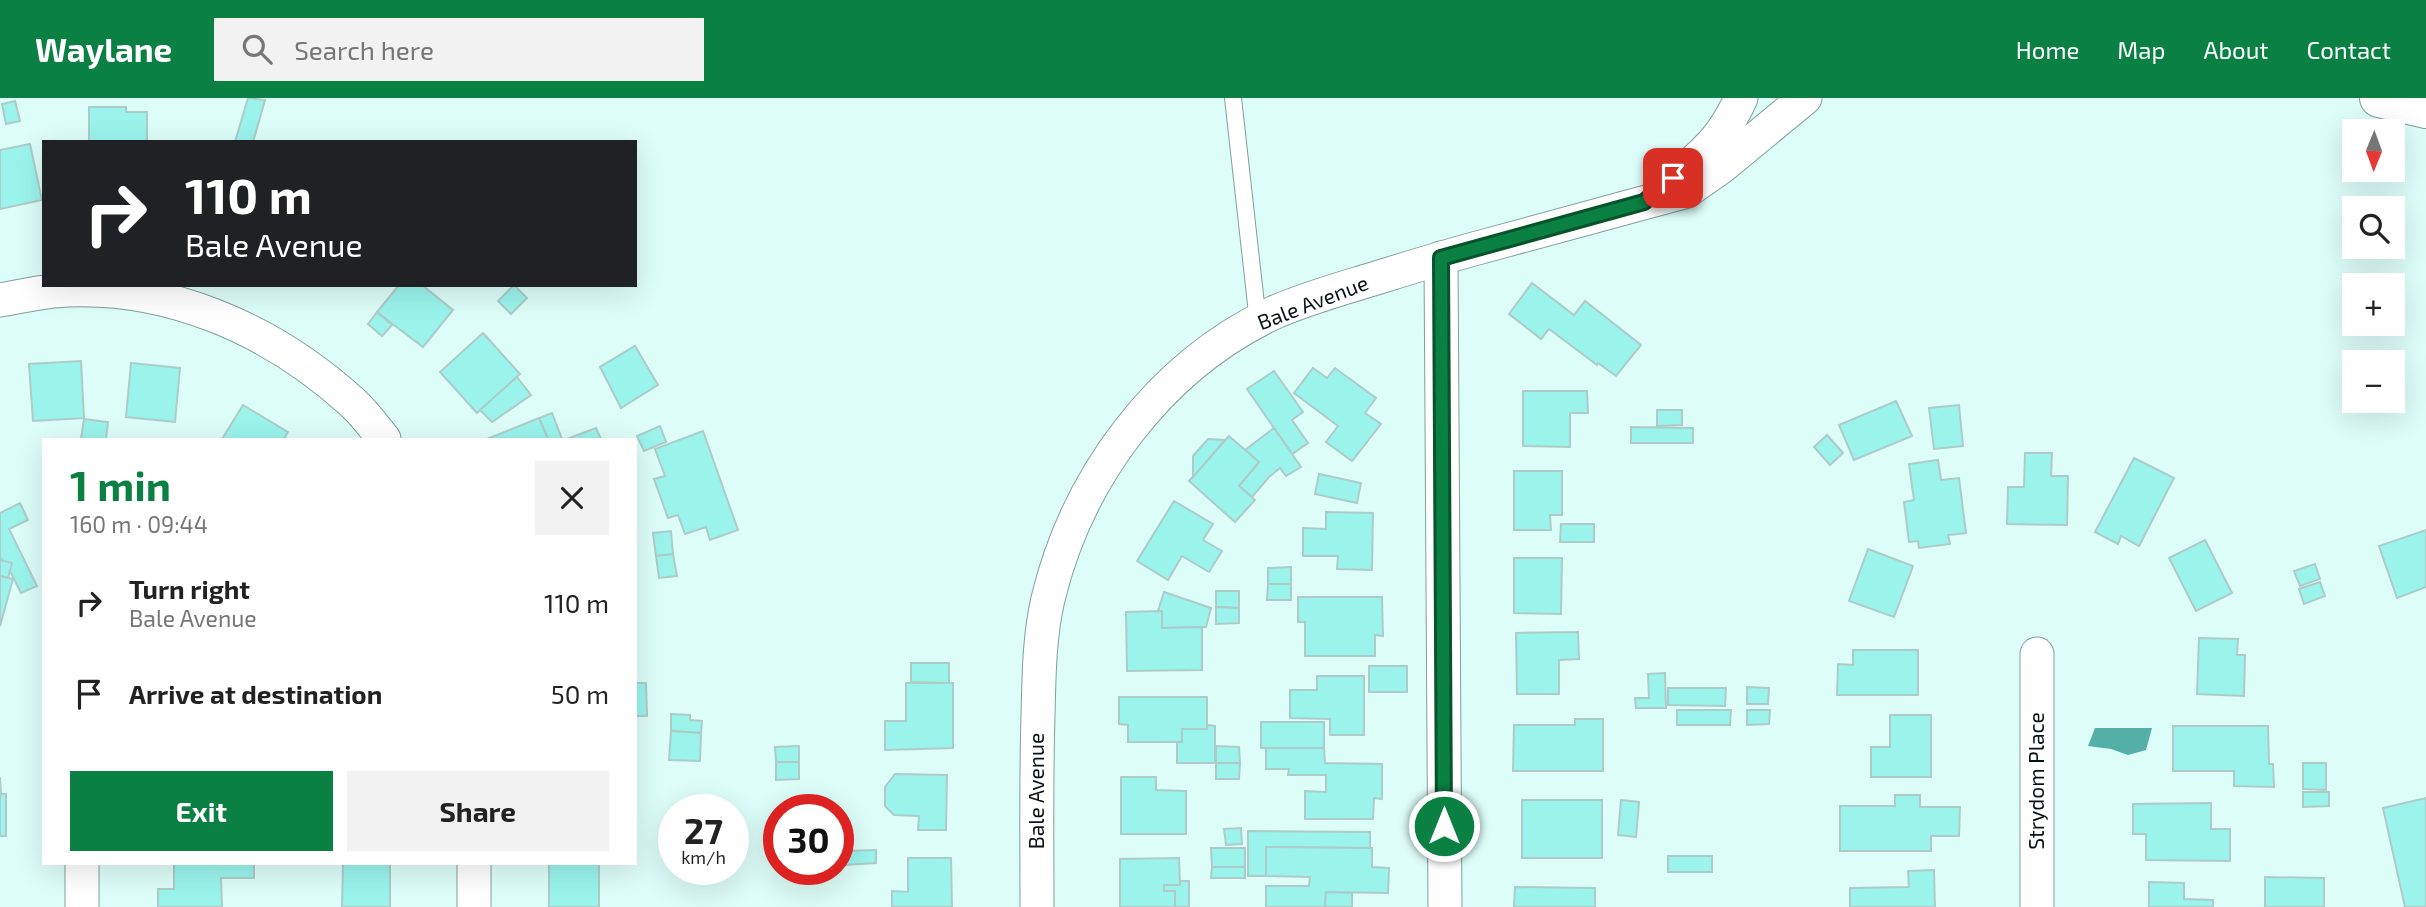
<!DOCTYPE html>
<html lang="en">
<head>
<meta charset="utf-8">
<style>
	body { margin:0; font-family:"Exo 2",sans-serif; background:#f2f2f2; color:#222; height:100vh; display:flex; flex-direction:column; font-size:26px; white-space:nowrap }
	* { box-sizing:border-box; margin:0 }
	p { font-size:23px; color:#767676 }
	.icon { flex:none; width:38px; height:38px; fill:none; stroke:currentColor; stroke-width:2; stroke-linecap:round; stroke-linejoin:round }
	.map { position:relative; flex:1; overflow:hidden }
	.details { position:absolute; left:42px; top:340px; width:595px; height:427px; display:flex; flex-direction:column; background:#fff; border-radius:0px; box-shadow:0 7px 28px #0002 }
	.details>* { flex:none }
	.top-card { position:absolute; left:42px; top:42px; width:595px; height:147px; border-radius:0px; box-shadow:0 7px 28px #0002; background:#202124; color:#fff; overflow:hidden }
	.needle { width:46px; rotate:181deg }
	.fabs { position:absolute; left:2342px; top:21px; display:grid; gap:14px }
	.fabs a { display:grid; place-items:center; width:63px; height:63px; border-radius:0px; background:#fff; box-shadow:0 7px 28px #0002; font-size:35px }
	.speed { position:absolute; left:658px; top:696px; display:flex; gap:14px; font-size:35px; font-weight:700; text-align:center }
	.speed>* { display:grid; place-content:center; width:91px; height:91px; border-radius:50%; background:#fff; box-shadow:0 7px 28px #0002; line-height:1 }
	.speed small { font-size:18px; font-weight:400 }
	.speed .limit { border:10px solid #d22; background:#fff; color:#111 }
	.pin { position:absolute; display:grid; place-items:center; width:60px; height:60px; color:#fff; margin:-30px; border-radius:14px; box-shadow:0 4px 10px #0006 }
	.me { position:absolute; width:77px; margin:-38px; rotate:0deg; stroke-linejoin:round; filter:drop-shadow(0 0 5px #0008) }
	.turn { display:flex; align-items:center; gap:24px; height:147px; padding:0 28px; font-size:32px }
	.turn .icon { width:91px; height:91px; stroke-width:2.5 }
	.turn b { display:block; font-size:49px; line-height:60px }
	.round { display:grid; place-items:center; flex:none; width:74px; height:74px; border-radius:0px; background:#f2f2f2 }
	.headline { display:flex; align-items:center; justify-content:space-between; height:119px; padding:0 28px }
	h1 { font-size:42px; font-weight:700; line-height:52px; color:#0b8043 }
	.cta { display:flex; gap:14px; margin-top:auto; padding:14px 28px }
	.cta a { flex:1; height:80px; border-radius:0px; background:#0b8043; color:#fff; font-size:28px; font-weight:700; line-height:80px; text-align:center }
	.cta a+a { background:#f2f2f2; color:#222 }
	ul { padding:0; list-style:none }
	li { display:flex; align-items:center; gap:21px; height:91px; padding:0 28px }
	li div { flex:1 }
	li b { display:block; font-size:26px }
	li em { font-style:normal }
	header { display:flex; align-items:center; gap:42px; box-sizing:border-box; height:98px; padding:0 35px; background:#0b8043; color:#fff }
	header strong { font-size:33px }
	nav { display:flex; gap:38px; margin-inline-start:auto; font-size:24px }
	.search { width:490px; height:63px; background:#f2f2f2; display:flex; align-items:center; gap:18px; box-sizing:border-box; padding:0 24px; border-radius:0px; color:#767676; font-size:26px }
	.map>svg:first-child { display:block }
	.water { fill:#55afa9 }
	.building { fill:#9af4ec; stroke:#adccc9; stroke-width:2 }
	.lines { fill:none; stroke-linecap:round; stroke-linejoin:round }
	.service-casing { stroke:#819f9c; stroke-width:18 }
	.minor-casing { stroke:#819f9c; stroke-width:35 }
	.tertiary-casing { stroke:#819f9c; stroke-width:40 }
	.service { stroke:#fff; stroke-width:16 }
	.minor { stroke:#fff; stroke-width:33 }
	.tertiary { stroke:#fff; stroke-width:38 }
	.route-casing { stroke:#07532c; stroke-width:18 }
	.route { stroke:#0b8043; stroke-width:12 }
	.labels { text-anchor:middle; stroke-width:6; stroke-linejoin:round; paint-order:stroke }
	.street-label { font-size:21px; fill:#071312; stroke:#fff }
</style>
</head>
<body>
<header>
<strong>Waylane</strong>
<div class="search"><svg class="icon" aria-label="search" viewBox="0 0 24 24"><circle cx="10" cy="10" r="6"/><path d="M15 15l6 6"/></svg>Search here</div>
<nav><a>Home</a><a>Map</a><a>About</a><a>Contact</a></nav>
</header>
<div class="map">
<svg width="2426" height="809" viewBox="0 0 2426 809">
	<rect width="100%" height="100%" fill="#ddfdf9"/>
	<polygon class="water" points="2095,630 2152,630 2146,652 2128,657 2111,651 2088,648"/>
	<g class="building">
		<polygon points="248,0 265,2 253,44 235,44"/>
		<polygon points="15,3 20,23 6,26 2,6"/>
		<polygon points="89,9 126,9 126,14 147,14 147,44 89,44"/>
		<polygon points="30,46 42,102 0,111 0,52"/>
		<polygon points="1532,185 1574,217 1585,203 1641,247 1616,278 1598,265 1597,267 1549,231 1541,241 1509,216"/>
		<polygon points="399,187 422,187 453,212 423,249 377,214"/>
		<polygon points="514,187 527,200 511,216 498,203"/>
		<polygon points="377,214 392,227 382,238 368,226"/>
		<polygon points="483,235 520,276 477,315 440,274"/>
		<polygon points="635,248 658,287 621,310 600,269"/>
		<polygon points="81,263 84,320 33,323 29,266"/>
		<polygon points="131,265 180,270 175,324 126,319"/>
		<polygon points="1313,270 1327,280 1335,270 1376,300 1365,315 1381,326 1352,363 1326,344 1338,328 1294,295"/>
		<polygon points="1274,273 1303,314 1292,322 1308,345 1292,356 1247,291"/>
		<polygon points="517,279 531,297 492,324 480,312"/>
		<polygon points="1523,293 1587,293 1588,315 1570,315 1570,349 1523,348"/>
		<polygon points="1896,303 1912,338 1854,362 1839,327"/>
		<polygon points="243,307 288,334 284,341 222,341"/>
		<polygon points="1959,307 1963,348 1934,351 1929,310"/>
		<polygon points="1657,312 1682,312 1682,327 1657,328"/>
		<polygon points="552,315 562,341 548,341 539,320"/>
		<polygon points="539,320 548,341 487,341"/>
		<polygon points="84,321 108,324 106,341 81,341"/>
		<polygon points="660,328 666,344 644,353 637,338"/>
		<polygon points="1631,329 1693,330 1693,345 1631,345"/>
		<polygon points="596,330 601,341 567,341"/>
		<polygon points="1274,330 1301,369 1286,378 1280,370 1269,379 1252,399 1239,388 1259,364 1245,352"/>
		<polygon points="703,333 738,432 710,442 706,429 685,436 678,417 668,420 654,381 665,378 655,351"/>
		<polygon points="1827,337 1843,355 1830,367 1814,349"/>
		<polygon points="1229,338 1259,364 1239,388 1255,402 1235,424 1189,383"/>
		<polygon points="1208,341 1225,342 1193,379 1193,358"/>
		<polygon points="2025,355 2052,355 2051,378 2068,378 2067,427 2007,426 2008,389 2024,389"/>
		<polygon points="2134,360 2174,380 2139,448 2121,438 2118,446 2095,434"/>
		<polygon points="1938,362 1941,382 1959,380 1966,435 1948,437 1950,446 1919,450 1918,443 1909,444 1904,404 1914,402 1909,366"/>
		<polygon points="1514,373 1562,373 1562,417 1550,417 1551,432 1514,432"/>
		<polygon points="1319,376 1361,385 1357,405 1315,396"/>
		<polygon points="1174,403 1213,426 1203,442 1222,453 1209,474 1182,458 1168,482 1137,463"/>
		<polygon points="20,405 28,422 9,431 37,488 21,495 7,467 4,468 0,459 0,415"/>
		<polygon points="1326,414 1373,415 1372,472 1337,471 1338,458 1303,458 1303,430 1326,431"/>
		<polygon points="1561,426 1594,426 1594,444 1560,444"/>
		<polygon points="2426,432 2426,489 2397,500 2379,448"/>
		<polygon points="671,433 673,456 656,458 653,435"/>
		<polygon points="2205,442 2232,495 2196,513 2169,460"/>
		<polygon points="1868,451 1913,468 1894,519 1849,503"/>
		<polygon points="673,456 677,478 659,480 656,458"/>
		<polygon points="1514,460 1562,460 1561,516 1514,515"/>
		<polygon points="0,462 12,465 8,480 0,478"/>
		<polygon points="2315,466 2320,481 2300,488 2294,473"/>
		<polygon points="1291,469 1291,486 1268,486 1268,470"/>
		<polygon points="0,478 13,481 0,528"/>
		<polygon points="2320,484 2325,498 2304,506 2299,491"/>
		<polygon points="1268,486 1291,486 1291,502 1267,502"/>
		<polygon points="1216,493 1239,493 1239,510 1216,509"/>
		<polygon points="1164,494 1211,510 1206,529 1162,530 1162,513 1158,513"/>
		<polygon points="1298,499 1382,499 1383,538 1375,537 1375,558 1305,558 1305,524 1298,524"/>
		<polygon points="1216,509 1239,510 1239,525 1216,526"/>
		<polygon points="1162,513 1162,530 1202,529 1202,572 1127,573 1126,514"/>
		<polygon points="1578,534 1579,561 1559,562 1559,596 1517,596 1516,535"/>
		<polygon points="2199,540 2238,541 2237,557 2245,557 2244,598 2197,596"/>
		<polygon points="1853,552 1918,552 1918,597 1837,597 1838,566 1853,567"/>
		<polygon points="911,565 949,565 949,585 911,584"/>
		<rect x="1369" y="568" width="38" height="26"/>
		<polygon points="1665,575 1666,610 1636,610 1635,600 1649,600 1648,576"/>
		<polygon points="1317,578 1364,578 1364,637 1330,637 1330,621 1290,620 1290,592 1317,592"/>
		<polygon points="635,585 646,585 647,618 635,618"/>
		<polygon points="906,585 953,585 953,650 885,652 885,623 906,623"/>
		<polygon points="1747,589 1769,590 1768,606 1747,606"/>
		<polygon points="1668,590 1726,590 1725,608 1668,607"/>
		<polygon points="1119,599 1207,599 1207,631 1182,631 1182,644 1128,644 1128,627 1119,626"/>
		<polygon points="1677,612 1731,612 1730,627 1677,627"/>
		<polygon points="1747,612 1770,612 1769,626 1747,627"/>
		<polygon points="671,616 690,617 690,622 702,623 701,635 671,633"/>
		<polygon points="1890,617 1931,617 1931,679 1871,679 1871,649 1890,649"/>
		<polygon points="1575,621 1603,621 1603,673 1513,673 1514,627 1575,627"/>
		<rect x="1261" y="624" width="63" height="26"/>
		<polygon points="1207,627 1215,628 1215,665 1177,665 1177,644 1182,644 1182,631 1207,631"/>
		<polygon points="2173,628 2268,628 2269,666 2273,666 2274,689 2234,688 2234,673 2173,673"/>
		<polygon points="671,633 701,635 700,663 669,662"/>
		<polygon points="799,648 799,664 776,664 775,649"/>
		<polygon points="1216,648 1239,649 1240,665 1216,665"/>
		<polygon points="1266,650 1324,650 1325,665 1382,666 1382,701 1374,700 1373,721 1305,721 1305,693 1326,694 1326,677 1288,677 1289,671 1266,671"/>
		<polygon points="776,664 799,664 799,681 776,682"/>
		<polygon points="1216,665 1240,665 1239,681 1216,681"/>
		<polygon points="2303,665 2326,665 2326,692 2303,691"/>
		<polygon points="895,676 947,677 946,732 918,732 919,718 894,717 885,708 885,689"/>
		<polygon points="0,679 1,696 6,696 6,738 0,738"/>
		<polygon points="1121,679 1156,679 1156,692 1186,693 1186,736 1121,736"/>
		<polygon points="2303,694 2329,694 2329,708 2303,709"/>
		<polygon points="1895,697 1920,697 1920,709 1960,709 1959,738 1931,738 1931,753 1840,753 1840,708 1895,708"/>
		<polygon points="2426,700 2426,809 2405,809 2383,710"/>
		<rect x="1522" y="702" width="80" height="58"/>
		<polygon points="1621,702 1639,704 1636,739 1618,737"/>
		<polygon points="2211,705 2211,731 2230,731 2230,763 2146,762 2146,736 2133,736 2133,706"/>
		<polygon points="1241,730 1242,746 1226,747 1224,731"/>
		<polygon points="1248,733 1370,734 1370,750 1266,749 1266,778 1248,778"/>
		<polygon points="1266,749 1372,750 1372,769 1389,770 1388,795 1326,794 1325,809 1266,809 1266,788 1309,788 1310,779 1266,778"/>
		<polygon points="1211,750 1245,750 1245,769 1212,769"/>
		<polygon points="876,752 876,765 845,767 844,753"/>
		<rect x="1668" y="758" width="44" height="16"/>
		<polygon points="908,760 951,760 952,809 892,809 892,793 908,794"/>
		<polygon points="1179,760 1180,787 1164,787 1164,793 1175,793 1175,809 1120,809 1120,761"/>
		<polygon points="174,765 254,765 254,780 221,780 222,809 158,809 158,791 174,791"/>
		<polygon points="343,765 390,765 390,809 342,809"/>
		<rect x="549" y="765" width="50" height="44"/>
		<polygon points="1212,769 1245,769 1245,780 1211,780"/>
		<polygon points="1934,772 1935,809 1850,809 1850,790 1909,789 1908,773"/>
		<polygon points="2265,779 2324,780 2324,809 2265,809"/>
		<polygon points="1180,783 1189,783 1189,809 1175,809 1175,793 1164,793 1164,787 1180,787"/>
		<polygon points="2149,784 2184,785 2184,801 2213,802 2213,809 2149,809"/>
		<polygon points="1515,789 1595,790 1595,809 1514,809"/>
		<polygon points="1326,794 1352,795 1352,809 1325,809"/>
	</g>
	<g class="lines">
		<g class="service-casing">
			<polyline id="service" points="1233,0 1258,224"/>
		</g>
		<g class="minor-casing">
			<g id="minor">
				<path d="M 1684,72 C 1712,49 1726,33 1741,0"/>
				<polyline points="1441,160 1445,809"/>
				<path d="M 0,202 C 17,199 35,195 53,193 C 164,183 272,231 353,305 C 365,316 374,329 384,341"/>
				<polyline points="2037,556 2037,809"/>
				<polyline points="82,809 82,765"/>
				<polyline points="474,809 474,765"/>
				<path d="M 1037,809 C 1037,745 1036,682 1038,618 C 1039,579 1039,540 1048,501 C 1077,380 1159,269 1273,215 C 1302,202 1333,193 1363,184 C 1399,173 1434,162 1470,152 C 1543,132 1615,112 1687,93 L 1720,70 L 1805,0"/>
			</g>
		</g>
		<g class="tertiary-casing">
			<polyline id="tertiary" points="2379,0 2426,11"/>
		</g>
		<use href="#service" class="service"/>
		<use href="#minor" class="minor"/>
		<use href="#tertiary" class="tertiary"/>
	</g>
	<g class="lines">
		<g class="route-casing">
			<polyline id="route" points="1444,728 1441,160 1644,104 1673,80"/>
		</g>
		<use href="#route" class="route"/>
	</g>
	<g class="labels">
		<g class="street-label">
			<text transform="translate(1313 205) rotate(-21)" y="7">Bale Avenue</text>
			<text transform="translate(2037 683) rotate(-90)" y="7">Strydom Place</text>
			<text transform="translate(1037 693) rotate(-90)" y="7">Bale Avenue</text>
		</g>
	</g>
</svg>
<div class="fabs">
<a><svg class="needle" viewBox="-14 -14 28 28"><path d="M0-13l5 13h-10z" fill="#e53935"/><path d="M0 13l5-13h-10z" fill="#767676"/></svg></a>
<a><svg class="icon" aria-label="search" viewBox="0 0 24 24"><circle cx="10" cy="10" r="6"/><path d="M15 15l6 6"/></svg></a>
<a>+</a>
<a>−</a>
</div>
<div class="speed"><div>27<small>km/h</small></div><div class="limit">30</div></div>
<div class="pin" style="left:1673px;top:80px;background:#d93025"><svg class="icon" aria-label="arrive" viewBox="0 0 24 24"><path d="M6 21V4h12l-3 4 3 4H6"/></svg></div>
<svg class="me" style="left:1444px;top:728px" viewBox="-20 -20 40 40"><circle r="17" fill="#0b8043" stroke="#fff" stroke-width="3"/><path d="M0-11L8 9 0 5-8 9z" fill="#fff"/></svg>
<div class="top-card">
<div class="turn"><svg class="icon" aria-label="right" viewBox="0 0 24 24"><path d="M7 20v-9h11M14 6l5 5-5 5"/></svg><div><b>110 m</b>Bale Avenue</div></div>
</div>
<section class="details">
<div class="headline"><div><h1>1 min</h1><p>160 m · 09:44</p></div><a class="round"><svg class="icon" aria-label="close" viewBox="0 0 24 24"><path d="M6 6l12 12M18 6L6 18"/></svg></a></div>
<ul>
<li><svg class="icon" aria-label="right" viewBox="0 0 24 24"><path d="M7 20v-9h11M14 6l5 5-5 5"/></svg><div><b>Turn right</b><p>Bale Avenue</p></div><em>110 m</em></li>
<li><svg class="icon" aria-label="arrive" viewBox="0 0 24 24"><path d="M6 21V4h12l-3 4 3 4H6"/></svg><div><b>Arrive at destination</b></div><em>50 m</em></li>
</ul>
<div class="cta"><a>Exit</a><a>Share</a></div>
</section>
</div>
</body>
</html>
